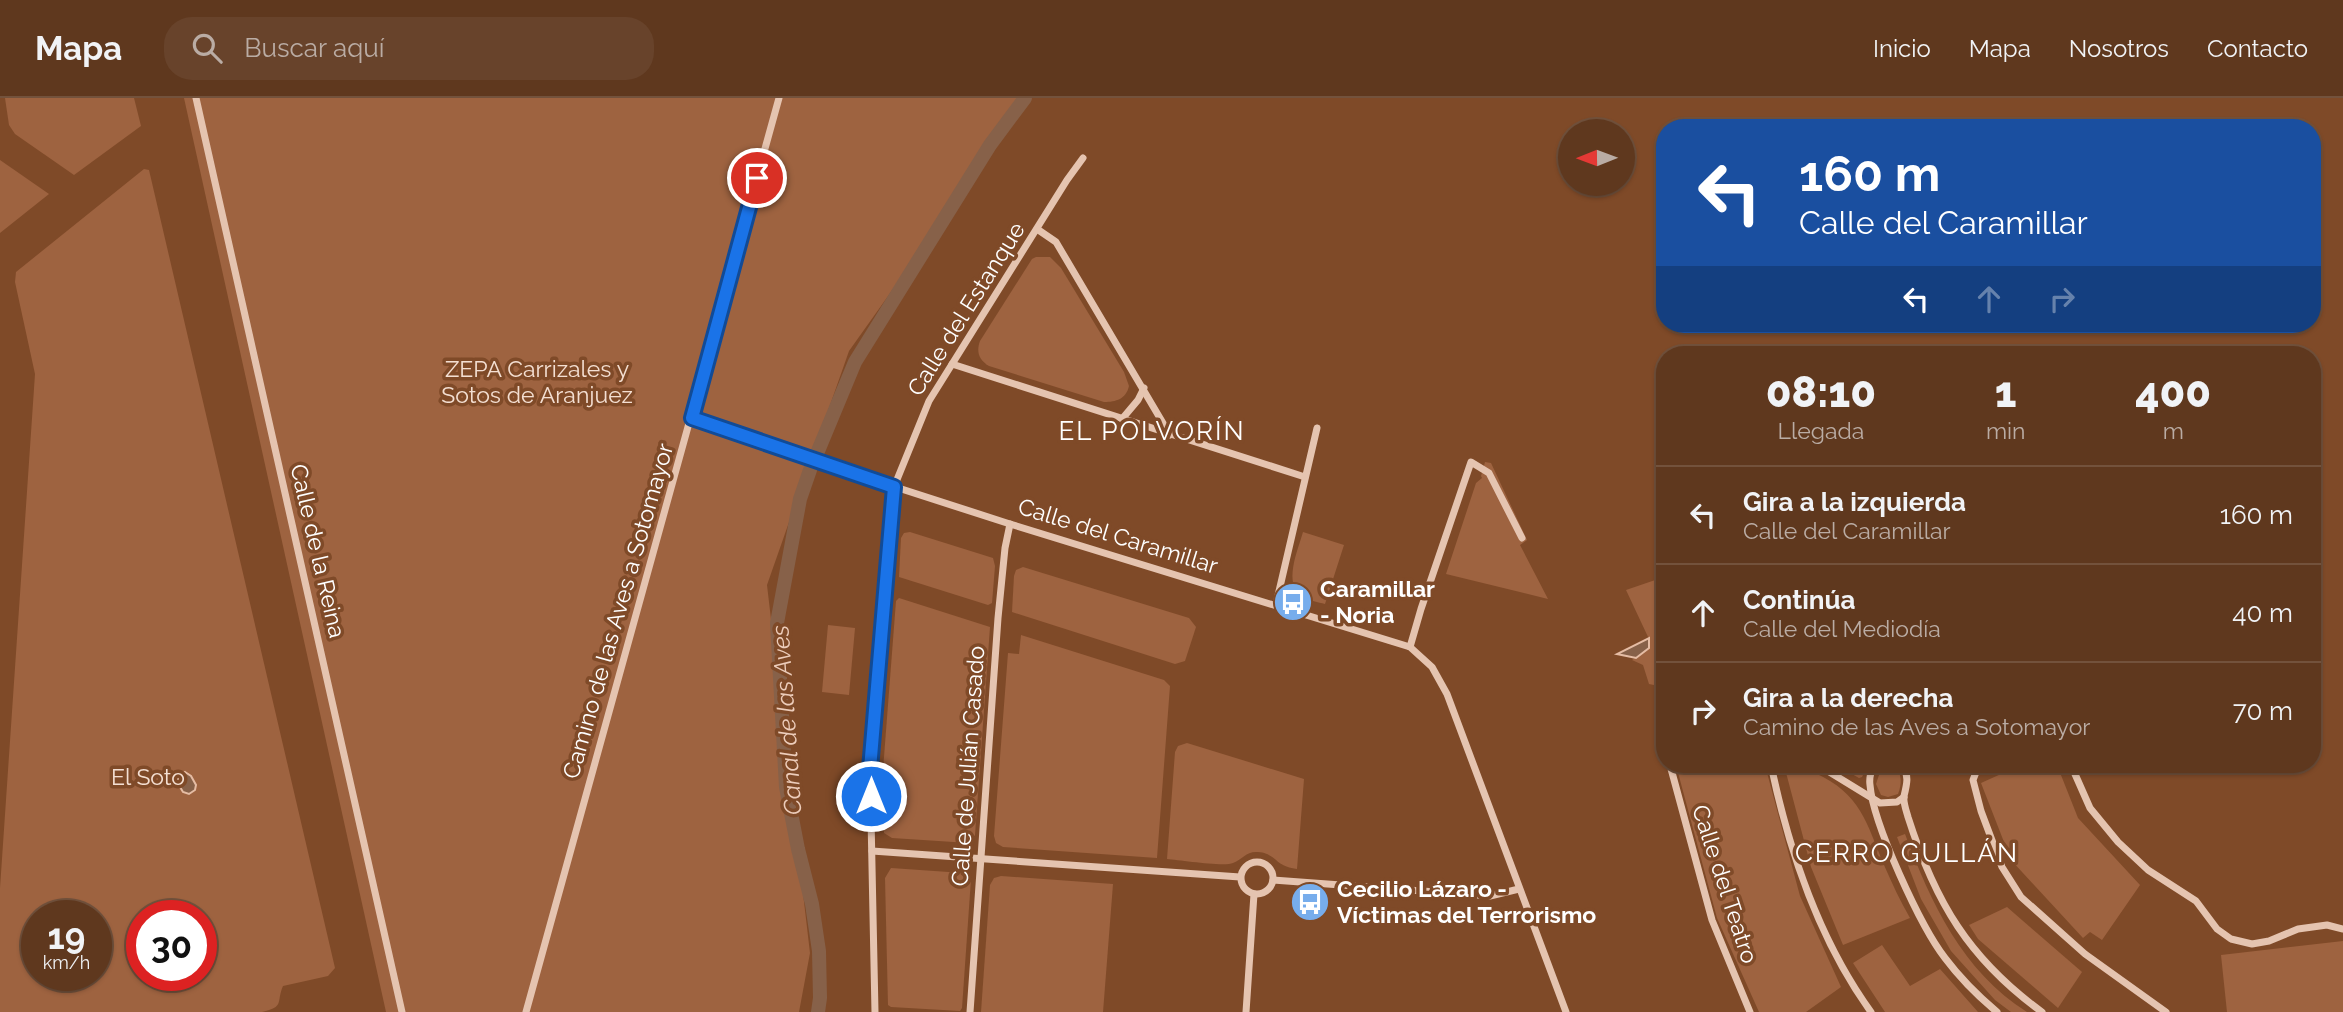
<!DOCTYPE html>
<html lang="es">
<head>
<meta charset="utf-8">
<style>
	body { margin:0; font-family:Raleway,sans-serif; background:#68432b; color:#f1f3f6; height:100vh; display:flex; flex-direction:column; font-size:26px; white-space:nowrap }
	* { box-sizing:border-box; margin:0 }
	p { font-size:23px; color:#baaca4 }
	.icon { flex:none; width:38px; height:38px; fill:none; stroke:currentColor; stroke-width:2; stroke-linecap:round; stroke-linejoin:round }
	.map { position:relative; flex:1; overflow:hidden }
	.panel { position:absolute; left:1656px; top:248px; width:665px; height:427px; display:flex; flex-direction:column; background:#5f381e; border-radius:28px; box-shadow:0 2px 5px #0004,0 0 0 2px #73523c }
	.panel>* { flex:none }
	.hud { position:absolute; left:1656px; top:21px; width:665px; height:214px; border-radius:28px; box-shadow:0 2px 5px #0004,0 0 0 2px #73523c; background:#1a4fa0; color:#fff; overflow:hidden }
	.needle { width:46px; rotate:269deg }
	.controls { position:absolute; left:1558px; top:21px; display:grid; gap:14px }
	.controls a { display:grid; place-items:center; width:77px; height:77px; border-radius:50%; background:#5f381e; box-shadow:0 2px 5px #0004,0 0 0 2px #73523c; font-size:35px }
	.speed { position:absolute; left:21px; top:802px; display:flex; gap:14px; font-size:35px; font-weight:700; text-align:center }
	.speed>* { display:grid; place-content:center; width:91px; height:91px; border-radius:50%; background:#5f381e; box-shadow:0 2px 5px #0004,0 0 0 2px #73523c; line-height:1 }
	.speed small { font-size:18px; font-weight:400 }
	.speed .limit { border:10px solid #d22; background:#fff; color:#111 }
	.pin { position:absolute; display:grid; place-items:center; width:60px; height:60px; color:#fff; margin:-30px; border:4px solid #fff; border-radius:50%; box-shadow:0 2px 7px #0007 }
	.me { position:absolute; width:77px; margin:-38px; rotate:0deg; stroke-linejoin:round; filter:drop-shadow(0 0 5px #0008) }
	.turn { display:flex; align-items:center; gap:24px; height:147px; padding:0 28px; font-size:32px }
	.turn .icon { width:91px; height:91px; stroke-width:2.5 }
	.turn b { display:block; font-size:49px; line-height:60px }
	.lanes { display:flex; align-items:center; height:66px; padding:0 28px; background:#0003; justify-content:center; gap:35px; direction:ltr }
	.lanes .off { opacity:.35 }
	.eta { display:flex; justify-content:space-evenly; align-items:center; height:119px; text-align:center }
	.eta b { font-size:42px; font-weight:800; line-height:49px }
	ul { padding:0; list-style:none }
	li { display:flex; align-items:center; gap:21px; height:98px; padding:0 28px; border-top:2px solid #73523c }
	li div { flex:1 }
	li b { display:block; font-size:26px }
	li em { font-style:normal }
	header { display:flex; align-items:center; gap:42px; box-sizing:border-box; height:98px; padding:0 35px; background:#5f381e; border-bottom:2px solid #73523c }
	header strong { font-size:33px }
	nav { display:flex; gap:38px; margin-inline-start:auto; font-size:24px }
	.search { width:490px; height:63px; background:#68432b; display:flex; align-items:center; gap:18px; box-sizing:border-box; padding:0 24px; border-radius:28px; color:#baaca4; font-size:26px }
	.map>svg:first-child { display:block }
	.green { fill:#9e6340; fill-rule:evenodd }
	.water { fill:#876149; stroke:#e5bca4; stroke-width:2 }
	.lines { fill:none; stroke-linecap:round; stroke-linejoin:round }
	.canal { stroke:#876149; stroke-width:14 }
	.street { stroke:#e5c4b0; stroke-width:7 }
	.route-casing { stroke:#114b97; stroke-width:18 }
	.route { stroke:#1a73e8; stroke-width:12 }
	.labels { text-anchor:middle; stroke-width:7; stroke-linejoin:round; paint-order:stroke }
	.street-label { font-size:23px; fill:#fff; stroke:#7f4a28 }
	.park-label { font-size:23px; fill:#f4dfd2; stroke:#7f4a28 }
	.poi-label { font-size:23px; font-weight:bold; fill:#fff; stroke:#7f4a28; text-anchor:start }
	.water-label { font-size:24px; font-style:italic; fill:#edcdbb; stroke:#7f4a28 }
	.quarter-label { font-size:26px; letter-spacing:2px; fill:#fff; stroke:#7f4a28 }
</style>
</head>
<body>
<header>
<strong>Mapa</strong>
<div class="search"><svg class="icon" aria-label="search" viewBox="0 0 24 24"><circle cx="10" cy="10" r="6"/><path d="M15 15l6 6"/></svg>Buscar aquí</div>
<nav><a>Inicio</a><a>Mapa</a><a>Nosotros</a><a>Contacto</a></nav>
</header>
<div class="map">
<svg width="2343" height="914" viewBox="0 0 2343 914">
	<rect width="100%" height="100%" fill="#7f4a28"/>
	<g class="green">
		<polygon points="5,0 134,0 141,28 74,77 15,36 9,27"/>
		<polygon points="184,0 1029,0 849,253 767,487 810,855 799,914 386,914"/>
		<polygon points="0,62 49,96 0,135"/>
		<path d="M 144,71 L 149,72 L 335,870 L 328,878 L 283,888 C 276,904 285,909 262,914 L 0,914 L 0,790 L 35,276 L 15,184 L 16,174 ZM 37,817 L 96,817 L 96,877 L 37,877 ZM 142,817 L 201,817 L 201,877 L 142,877 Z"/>
		<path d="M 1036,159 L 1050,159 L 1061,170 L 1124,274 L 1129,288 C 1126,301 1116,304 1104,304 L 989,268 C 979,262 976,254 980,243 L 1032,161 Z"/>
		<polygon points="1485,364 1491,365 1527,442 1520,447 1548,501 1446,476 1476,385 1482,380 1481,378"/>
		<polygon points="910,434 993,460 995,468 992,505 988,507 899,479 901,440 904,435"/>
		<path d="M 1303,434 L 1344,447 L 1325,506 C 1318,504 1310,503 1303,499 C 1282,487 1298,452 1303,434 Z"/>
		<polygon points="1023,469 1189,520 1196,529 1185,563 1175,566 1012,514 1014,478 1016,472"/>
		<polygon points="1664,479 1664,589 1649,586 1643,567 1632,562 1649,550 1649,541 1626,492"/>
		<polygon points="899,500 990,529 975,737 969,745 892,740 884,735 883,672 896,503"/>
		<polygon points="828,527 855,530 849,597 822,594"/>
		<polygon points="1021,537 1164,582 1170,588 1157,760 1003,749 996,745 994,738 1008,555 1019,556"/>
		<path d="M 1187,645 L 1304,681 L 1297,771 C 1275,769 1276,755 1258,754 C 1246,753 1243,761 1233,765 C 1224,769 1180,762 1167,761 L 1175,654 L 1178,648 Z"/>
		<polygon points="1676,667 1765,667 1800,798 1841,889 1806,914 1759,914 1717,820"/>
		<path d="M 1784,667 C 1795,667 1805,670 1815,675 C 1861,696 1866,724 1884,767 C 1892,785 1900,803 1910,820 L 1843,847 L 1811,769 Z"/>
		<polygon points="1836,667 1862,667 1866,671 1862,679 1859,680"/>
		<path d="M 1888,667 L 1895,668 C 1902,676 1902,686 1898,696 L 1888,699 L 1881,697 L 1876,686 L 1881,671 Z"/>
		<polygon points="2010,667 2057,667 2078,720 2140,787 2102,842 2090,834 2083,840 2011,762 1981,685 2001,676"/>
		<path d="M 1905,736 C 1931,805 1962,873 2027,914 L 2011,914 L 1995,902 L 1951,853 L 1921,801 L 1897,739 Z"/>
		<polygon points="891,770 963,775 971,781 962,910 960,913 891,909 888,907 885,780"/>
		<polygon points="1001,778 1113,786 1103,914 981,914 990,787 994,780"/>
		<polygon points="2007,809 2082,874 2058,910 1978,841 1969,827"/>
		<polygon points="2343,843 2343,914 2227,914 2221,857"/>
		<polygon points="1882,847 1910,888 1940,871 1978,914 1885,914 1853,865"/>
	</g>
	<g class="water">
		<polygon points="1649,540 1649,550 1636,560 1617,556"/>
		<polygon points="185,674 191,678 196,687 195,692 189,696 183,694 177,684 179,677"/>
	</g>
	<g class="lines">
		<g class="canal">
			<polyline points="818,353 855,264 990,47 1025,0"/>
			<polyline points="810,372 800,401 777,525 786,689 798,751 812,806 819,853 820,900 818,914"/>
		</g>
		<g class="street">
			<polyline points="196,0 402,914"/>
			<polyline points="1037,131 1056,144 1170,337"/>
			<polyline points="952,266 1305,379"/>
			<polyline points="692,320 824,366 1010,426 1410,549 1432,569 1447,596 1566,914"/>
			<polyline points="1122,321 1138,302 1144,290"/>
			<polyline points="1276,506 1317,330"/>
			<polyline points="1410,549 1421,511 1471,364 1489,375 1522,440"/>
			<polyline points="1670,667 1712,822 1750,914"/>
			<path d="M 1771,667 C 1789,753 1819,842 1871,914"/>
			<polyline points="1818,667 1880,705 1897,704 1904,699"/>
			<path d="M 1874,667 C 1871,673 1869,680 1870,687 C 1873,726 1921,829 1945,860 C 1960,880 1978,898 1997,914"/>
			<path d="M 1903,667 C 1909,678 1907,686 1904,698 C 1903,704 1906,712 1908,719 C 1935,804 1969,861 2042,914"/>
			<polyline points="1976,667 1983,671 1995,667"/>
			<polyline points="2071,667 2090,710 2118,744 2148,772 2196,803 2217,831 2231,841 2252,846 2269,843 2298,831 2327,827 2343,831"/>
			<polyline points="1978,669 1973,682 1981,713 2002,769 2021,799 2085,856 2166,914"/>
			<polyline points="872,753 1240,779"/>
			<circle cx="1257" cy="780" r="16"/>
			<polyline points="1273,782 1490,798 1519,791"/>
			<polyline points="526,914 779,0"/>
			<polyline points="875,914 870,671 894,389 929,303 1067,82 1083,60"/>
			<polyline points="970,914 998,520 1005,450 1010,426"/>
			<polyline points="1246,914 1254,796"/>
		</g>
	</g>
	<g class="lines">
		<g class="route-casing">
			<polyline id="route" points="757,80 692,320 894,389 870,671 871,698"/>
		</g>
		<use href="#route" class="route"/>
	</g>
	<defs>
		<g id="bus-disc" transform="scale(2.0125)"><circle r="9.5" fill="#77adec" stroke="#7f4a28"/><path d="M-5-6H5V4H4V6H2V4H-2V6H-4V4H-5ZM-3.5-4V0h7V-4ZM-3.5 1.2v1.5H-2V1.2ZM2 1.2v1.5H3.5V1.2Z" fill="#fff"/></g>
	</defs>
	<g fill-rule="evenodd">
		<use href="#bus-disc" x="1293" y="504"/>
		<use href="#bus-disc" x="1310" y="804"/>
	</g>
	<g class="labels">
		<g class="street-label">
			<text transform="translate(966 211) rotate(-58)" y="8">Calle del Estanque</text>
			<text transform="translate(1118 438) rotate(17)" y="8">Calle del Caramillar</text>
			<text transform="translate(318 453) rotate(77)" y="8">Calle de la Reina</text>
			<text transform="translate(618 513) rotate(-74)" y="8">Camino de las Aves a Sotomayor</text>
			<text transform="translate(968 668) rotate(-86)" y="8">Calle de Julián Casado</text>
			<text transform="translate(1725 786) rotate(72)" y="8">Calle del Teatro</text>
		</g>
		<g class="park-label">
			<text x="537" y="279">ZEPA Carrizales y<tspan x="537" dy="26">Sotos de Aranjuez</tspan></text>
			<text x="148" y="687">El Soto</text>
		</g>
		<g class="poi-label">
			<text x="1320" y="499">Caramillar<tspan x="1320" dy="26">- Noria</tspan></text>
			<text x="1337" y="799">Cecilio Lázaro -<tspan x="1337" dy="26">Víctimas del Terrorismo</tspan></text>
		</g>
		<g class="water-label">
			<text transform="translate(787 622) rotate(-94)" y="8">Canal de las Aves</text>
		</g>
		<g class="quarter-label">
			<text x="1152" y="342">EL POLVORÍN</text>
			<text x="1907" y="764">CERRO GULLÁN</text>
		</g>
	</g>
</svg>
<div class="controls">
<a><svg class="needle" viewBox="-14 -14 28 28"><path d="M0-13l5 13h-10z" fill="#e53935"/><path d="M0 13l5-13h-10z" fill="#baaca4"/></svg></a>
</div>
<div class="speed"><div>19<small>km/h</small></div><div class="limit">30</div></div>
<div class="pin" style="left:757px;top:80px;background:#d93025"><svg class="icon" aria-label="arrive" viewBox="0 0 24 24"><path d="M6 21V4h12l-3 4 3 4H6"/></svg></div>
<svg class="me" style="left:871px;top:698px" viewBox="-20 -20 40 40"><circle r="17" fill="#1a73e8" stroke="#fff" stroke-width="3"/><path d="M0-11L8 9 0 5-8 9z" fill="#fff"/></svg>
<div class="hud">
<div class="turn"><svg class="icon" aria-label="left" viewBox="0 0 24 24"><path d="M17 20v-9H6M10 6l-5 5 5 5"/></svg><div><b>160 m</b>Calle del Caramillar</div></div>
<div class="lanes"><svg class="icon" aria-label="left" viewBox="0 0 24 24"><path d="M17 20v-9H6M10 6l-5 5 5 5"/></svg><svg class="icon off" aria-label="ahead" viewBox="0 0 24 24"><path d="M12 20V5M6 11l6-6 6 6"/></svg><svg class="icon off" aria-label="right" viewBox="0 0 24 24"><path d="M7 20v-9h11M14 6l5 5-5 5"/></svg></div>
</div>
<section class="panel">
<div class="eta">
<div><b>08:10</b><p>Llegada</p></div>
<div><b>1</b><p>min</p></div>
<div><b>400</b><p>m</p></div>
</div>
<ul>
<li><svg class="icon" aria-label="left" viewBox="0 0 24 24"><path d="M17 20v-9H6M10 6l-5 5 5 5"/></svg><div><b>Gira a la izquierda</b><p>Calle del Caramillar</p></div><em>160 m</em></li>
<li><svg class="icon" aria-label="ahead" viewBox="0 0 24 24"><path d="M12 20V5M6 11l6-6 6 6"/></svg><div><b>Continúa</b><p>Calle del Mediodía</p></div><em>40 m</em></li>
<li><svg class="icon" aria-label="right" viewBox="0 0 24 24"><path d="M7 20v-9h11M14 6l5 5-5 5"/></svg><div><b>Gira a la derecha</b><p>Camino de las Aves a Sotomayor</p></div><em>70 m</em></li>
</ul>
</section>
</div>
</body>
</html>
